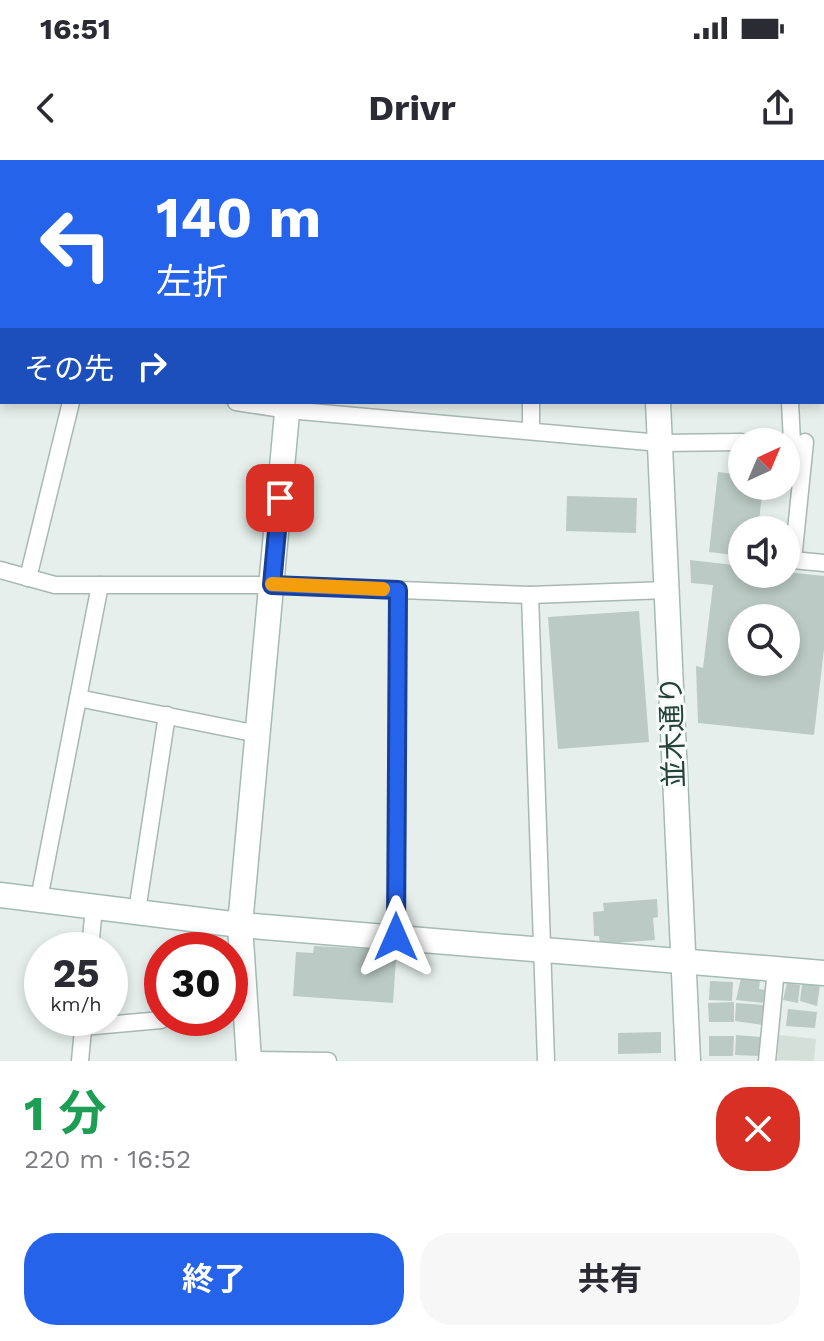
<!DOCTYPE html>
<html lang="ja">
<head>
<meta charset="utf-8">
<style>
	body { margin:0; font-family:"Work Sans","Noto Sans JP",sans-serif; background:#f7f7f7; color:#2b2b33; height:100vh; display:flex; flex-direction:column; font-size:30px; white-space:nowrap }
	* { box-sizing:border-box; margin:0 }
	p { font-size:26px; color:#7c7c81 }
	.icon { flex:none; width:44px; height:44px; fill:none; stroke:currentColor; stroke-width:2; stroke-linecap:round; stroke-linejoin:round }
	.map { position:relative; height:901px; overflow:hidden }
	.drawer { display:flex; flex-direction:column; background:#fff; flex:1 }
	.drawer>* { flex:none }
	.top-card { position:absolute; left:0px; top:0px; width:824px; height:244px; box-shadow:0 4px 12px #0003; background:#2563eb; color:#fff; overflow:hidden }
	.needle { width:52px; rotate:44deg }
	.fabs { position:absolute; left:728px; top:268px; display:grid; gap:16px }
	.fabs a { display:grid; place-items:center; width:72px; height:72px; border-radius:50%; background:#fff; box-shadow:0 4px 12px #0003; font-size:40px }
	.speed { position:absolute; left:24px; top:772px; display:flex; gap:16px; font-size:40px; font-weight:700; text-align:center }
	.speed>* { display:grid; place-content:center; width:104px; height:104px; border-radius:50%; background:#fff; box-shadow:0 4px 12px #0003; line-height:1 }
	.speed small { font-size:20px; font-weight:400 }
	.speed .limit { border:12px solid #d22; background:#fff; color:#111 }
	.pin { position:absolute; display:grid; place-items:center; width:68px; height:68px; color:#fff; margin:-34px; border-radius:16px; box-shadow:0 4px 12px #0006 }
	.me { position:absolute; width:88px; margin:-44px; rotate:0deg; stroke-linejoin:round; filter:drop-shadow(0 0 6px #0008) }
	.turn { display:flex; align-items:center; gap:28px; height:168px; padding:0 24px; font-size:36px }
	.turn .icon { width:104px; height:104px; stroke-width:2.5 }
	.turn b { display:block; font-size:56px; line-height:68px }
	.then { display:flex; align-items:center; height:76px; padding:0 24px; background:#0003; gap:16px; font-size:30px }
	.round { display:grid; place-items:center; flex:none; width:84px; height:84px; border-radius:32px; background:#f7f7f7 }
	.head { display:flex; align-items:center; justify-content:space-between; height:136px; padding:0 24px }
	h1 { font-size:48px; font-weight:700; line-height:60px; color:#1e9e55 }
	.cta { display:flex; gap:16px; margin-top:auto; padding:16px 24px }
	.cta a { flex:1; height:92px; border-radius:32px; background:#2563eb; color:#fff; font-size:32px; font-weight:700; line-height:92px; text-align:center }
	.cta a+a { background:#f7f7f7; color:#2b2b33 }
	.status { display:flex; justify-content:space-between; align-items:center; height:56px; padding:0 40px; background:#fff; direction:ltr }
	.status svg { height:22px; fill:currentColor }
	header { display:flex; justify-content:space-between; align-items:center; height:104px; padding:0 24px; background:#fff; font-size:36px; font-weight:700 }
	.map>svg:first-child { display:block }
	.built { fill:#d4dfda }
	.building { fill:#bbcac4; fill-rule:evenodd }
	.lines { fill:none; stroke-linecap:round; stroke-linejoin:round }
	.street-casing { stroke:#a8b8b2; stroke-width:19 }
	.secondary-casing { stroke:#a4bbb3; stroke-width:27 }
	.street { stroke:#fff; stroke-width:16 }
	.secondary { stroke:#fff; stroke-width:24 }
	.route-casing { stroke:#184099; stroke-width:20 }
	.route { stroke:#2563eb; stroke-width:14 }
	.slow { stroke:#f59e0b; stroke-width:14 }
	.labels { text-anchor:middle; stroke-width:6; stroke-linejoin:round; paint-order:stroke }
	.street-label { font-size:28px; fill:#24423a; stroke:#f7fbf9 }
</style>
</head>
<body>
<div class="status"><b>16:51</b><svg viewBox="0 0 49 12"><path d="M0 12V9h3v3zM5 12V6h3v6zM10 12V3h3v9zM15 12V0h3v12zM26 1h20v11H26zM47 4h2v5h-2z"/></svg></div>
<header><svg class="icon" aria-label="back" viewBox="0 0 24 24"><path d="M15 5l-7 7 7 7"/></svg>Drivr<svg class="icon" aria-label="share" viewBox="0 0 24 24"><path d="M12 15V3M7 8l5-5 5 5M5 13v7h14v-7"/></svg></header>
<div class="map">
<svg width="824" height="901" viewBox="0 0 824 901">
	<rect width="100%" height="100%" fill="#e6efeb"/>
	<polygon class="built" points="779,875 816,879 814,901 777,900"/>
	<g class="building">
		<polygon points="718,312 742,315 742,326 763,326 758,370 742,370 742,396 709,392"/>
		<polygon points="567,336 637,338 636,373 566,371"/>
		<path d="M 690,400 L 742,406 L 742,414 L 786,412 L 824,416 L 824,489 L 814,575 L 698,563 L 696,506 L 703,508 L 713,425 L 691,423 ZM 742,458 L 786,458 L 786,502 L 742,502 Z"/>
		<polygon points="639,451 649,582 558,589 548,457"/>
		<polygon points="657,739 658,757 653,758 655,780 600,784 599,776 594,776 593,752 604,751 603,743"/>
		<polygon points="314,786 371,789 370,798 396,799 393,843 293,836 296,792 313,793"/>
		<polygon points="741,818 760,820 759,829 766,830 765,843 736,840"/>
		<polygon points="710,821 733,822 732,841 709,840"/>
		<polygon points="787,823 800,825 798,843 783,840"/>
		<polygon points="802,824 820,825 817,846 800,841"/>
		<polygon points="734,842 734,862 709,862 708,843"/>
		<polygon points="736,843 764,845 763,865 735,861"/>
		<polygon points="788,849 817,852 815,868 786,866"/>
		<polygon points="661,872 661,893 618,894 618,873"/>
		<polygon points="736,875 761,877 760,896 735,895"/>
		<polygon points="709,876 734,876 733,896 709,896"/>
	</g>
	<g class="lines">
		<g class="street-casing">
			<g id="street">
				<polyline points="525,0 525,2"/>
				<polyline points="778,0 778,2"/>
				<polyline points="165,2 166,0"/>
				<polyline points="0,44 2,44"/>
				<polyline points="822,125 824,126"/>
				<polyline points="0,205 2,205"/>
				<polyline points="236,242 288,250 660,283 742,282"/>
				<polyline points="531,242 531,271"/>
				<polyline points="790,242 792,282"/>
				<polyline points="805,282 793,400 824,403"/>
				<polyline points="0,410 55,425 272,425 530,435 667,430"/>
				<polyline points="28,418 71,242"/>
				<polyline points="530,435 546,901"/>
				<polyline points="78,538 258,574"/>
				<polyline points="39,739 100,425"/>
				<polyline points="137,751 167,555"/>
				<polyline points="396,777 398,430"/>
				<polyline points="90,790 94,746"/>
				<polyline points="83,867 161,860 162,831"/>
				<polyline points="249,900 328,901"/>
				<polyline points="80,901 84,859"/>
				<polyline points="767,901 776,809"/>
			</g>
		</g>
		<g class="secondary-casing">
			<g id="secondary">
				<polyline points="645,0 645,2"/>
				<polyline points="302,2 302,0"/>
				<polyline points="658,242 688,901"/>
				<polyline points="0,735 240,765 824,813"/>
				<polyline points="249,901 240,765 288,242"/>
			</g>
		</g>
		<use href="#street" class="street"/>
		<use href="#secondary" class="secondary"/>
	</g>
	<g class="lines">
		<g class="route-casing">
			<polyline id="route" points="280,338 272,425 398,430 396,777"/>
		</g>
		<use href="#route" class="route"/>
		<polyline class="slow" points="272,424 383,429"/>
	</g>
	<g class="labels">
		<g class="street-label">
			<text transform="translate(672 572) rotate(-92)" y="10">並木通り</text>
		</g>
	</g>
</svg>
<div class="fabs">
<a><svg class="needle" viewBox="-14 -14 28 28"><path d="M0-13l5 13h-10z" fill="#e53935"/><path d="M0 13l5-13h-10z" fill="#7c7c81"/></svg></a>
<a><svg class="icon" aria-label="sound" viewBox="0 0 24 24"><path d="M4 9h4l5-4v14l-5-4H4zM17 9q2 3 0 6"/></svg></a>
<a><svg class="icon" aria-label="search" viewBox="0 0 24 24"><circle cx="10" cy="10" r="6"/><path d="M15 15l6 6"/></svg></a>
</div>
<div class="speed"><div>25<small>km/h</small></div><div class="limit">30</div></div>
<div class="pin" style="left:280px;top:338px;background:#d93025"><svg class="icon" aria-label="arrive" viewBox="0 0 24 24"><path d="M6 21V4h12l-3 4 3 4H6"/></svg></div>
<svg class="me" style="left:396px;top:777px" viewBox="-20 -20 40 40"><path d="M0-17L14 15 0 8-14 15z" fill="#2563eb" stroke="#fff" stroke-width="4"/></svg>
<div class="top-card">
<div class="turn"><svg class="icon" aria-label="left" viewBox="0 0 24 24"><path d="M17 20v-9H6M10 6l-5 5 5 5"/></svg><div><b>140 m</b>左折</div></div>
<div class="then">その先<svg class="icon" aria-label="right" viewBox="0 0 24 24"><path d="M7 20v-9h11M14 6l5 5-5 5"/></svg></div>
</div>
</div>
<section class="drawer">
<div class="head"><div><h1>1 分</h1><p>220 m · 16:52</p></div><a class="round" style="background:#d93025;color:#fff"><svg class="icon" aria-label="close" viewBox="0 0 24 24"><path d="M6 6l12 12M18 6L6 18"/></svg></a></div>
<div class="cta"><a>終了</a><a>共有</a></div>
</section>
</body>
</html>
